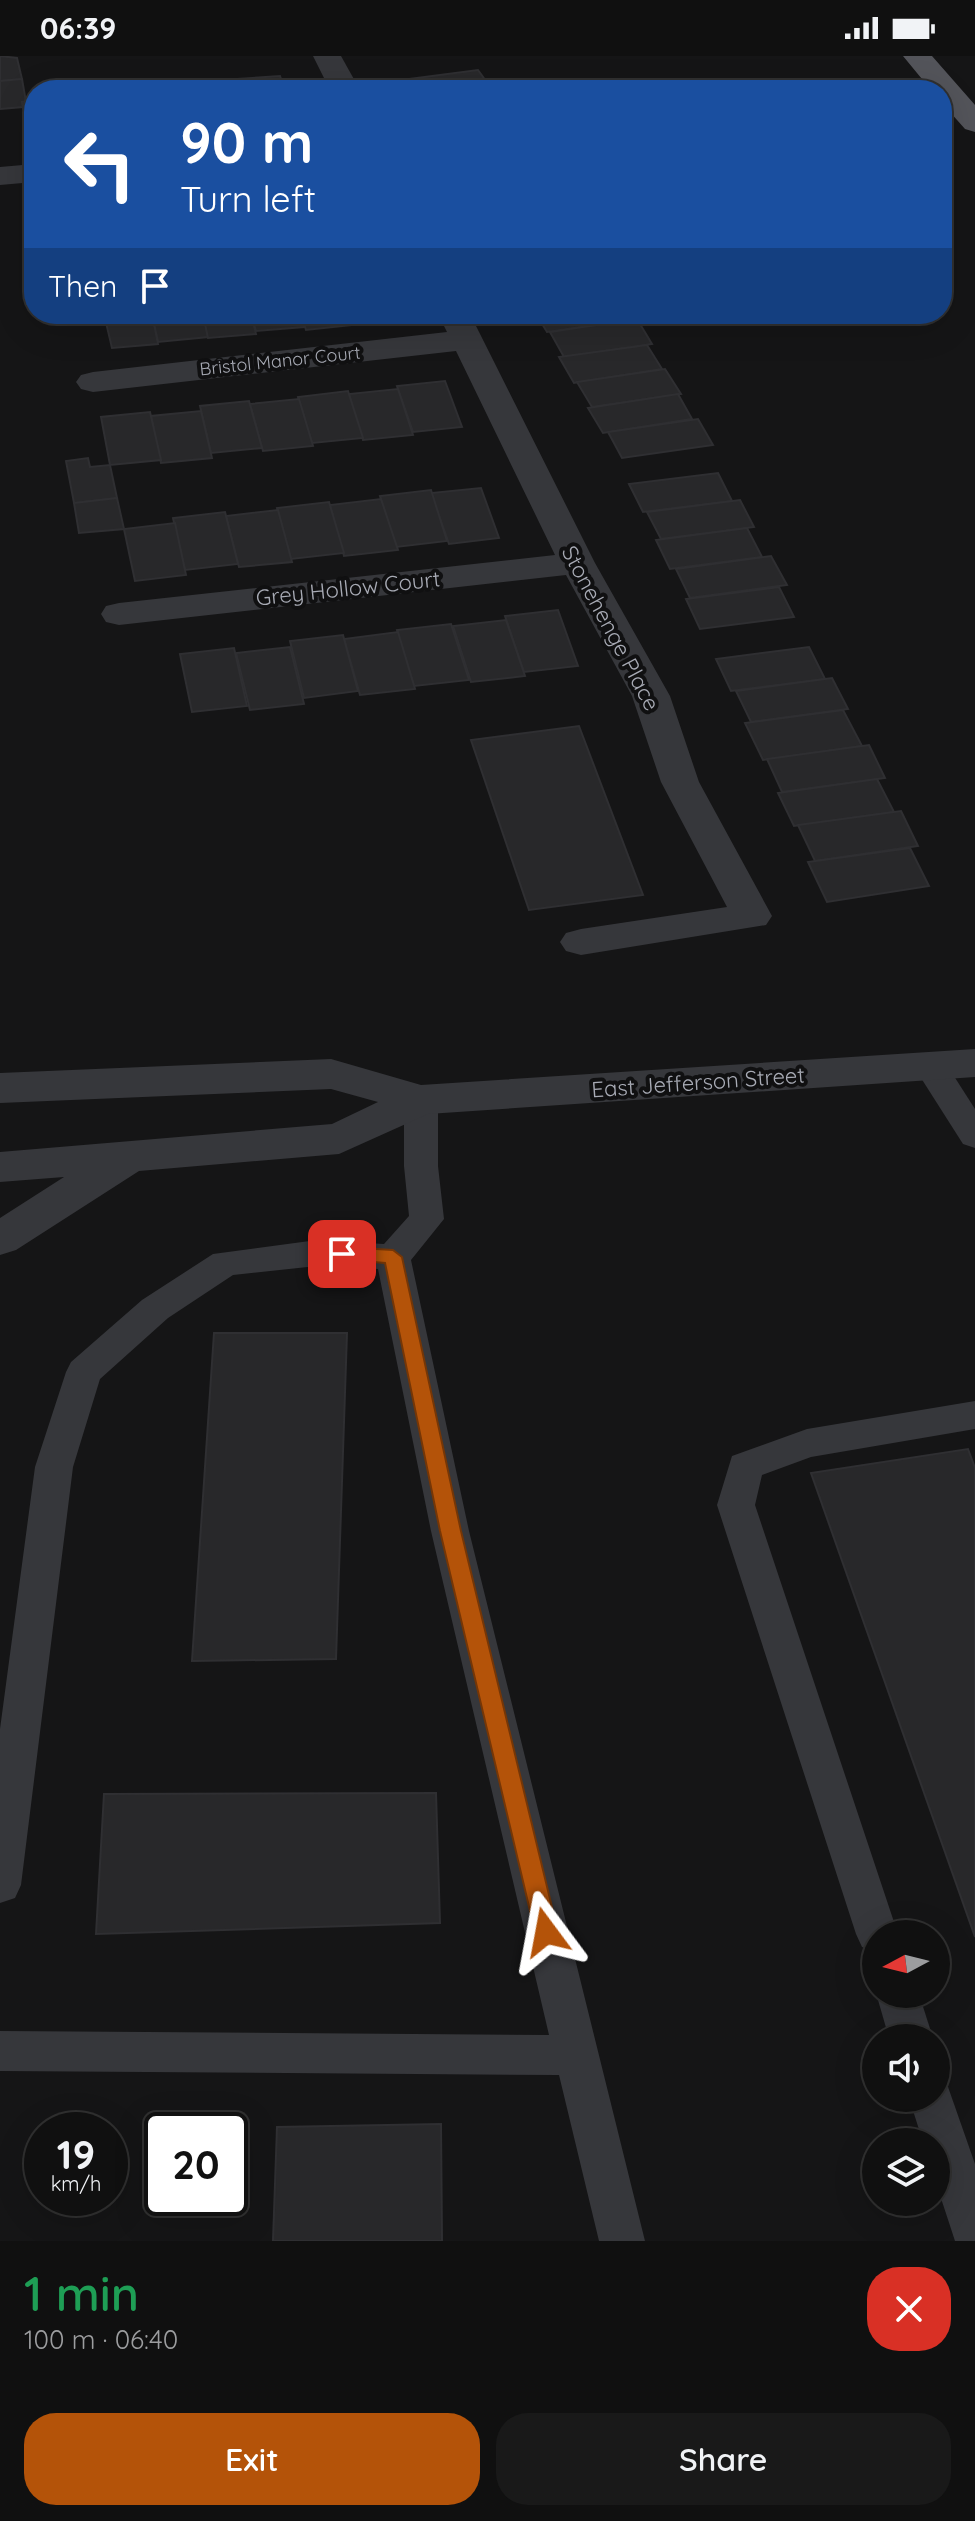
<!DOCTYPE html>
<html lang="en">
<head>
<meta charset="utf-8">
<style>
	body { margin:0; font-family:Quicksand,sans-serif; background:#191919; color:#f1f3f6; height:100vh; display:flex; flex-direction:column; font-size:30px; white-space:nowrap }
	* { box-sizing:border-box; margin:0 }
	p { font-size:26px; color:#9c9d9f }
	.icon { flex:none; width:44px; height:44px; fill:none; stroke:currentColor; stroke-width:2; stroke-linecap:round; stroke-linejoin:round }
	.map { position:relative; height:2185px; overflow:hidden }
	.panel { display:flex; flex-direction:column; background:#101010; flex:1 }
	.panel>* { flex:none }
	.top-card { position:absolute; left:24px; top:24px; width:928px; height:244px; border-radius:32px; box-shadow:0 8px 32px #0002,0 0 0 2px #303030; background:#1a4fa0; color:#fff; overflow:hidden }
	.needle { width:52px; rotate:263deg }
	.buttons { position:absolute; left:862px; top:1864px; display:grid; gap:16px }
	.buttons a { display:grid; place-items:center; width:88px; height:88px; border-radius:50%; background:#101010; box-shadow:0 8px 32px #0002,0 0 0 2px #303030; font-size:40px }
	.speed { position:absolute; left:24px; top:2056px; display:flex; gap:16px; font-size:40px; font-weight:700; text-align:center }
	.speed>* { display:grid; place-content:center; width:104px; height:104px; border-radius:50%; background:#101010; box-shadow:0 8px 32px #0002,0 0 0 2px #303030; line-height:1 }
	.speed small { font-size:20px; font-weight:400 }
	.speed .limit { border:4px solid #111; border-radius:12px; background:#fff; color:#111 }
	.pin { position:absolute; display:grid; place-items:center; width:68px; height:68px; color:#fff; margin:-34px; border-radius:16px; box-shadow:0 4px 12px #0006 }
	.me { position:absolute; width:88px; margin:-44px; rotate:347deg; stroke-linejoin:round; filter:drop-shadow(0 0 6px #0008) }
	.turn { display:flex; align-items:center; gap:28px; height:168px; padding:0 24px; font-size:36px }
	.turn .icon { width:104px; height:104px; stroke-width:2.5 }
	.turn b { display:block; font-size:56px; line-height:68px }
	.then { display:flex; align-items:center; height:76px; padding:0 24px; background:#0003; gap:16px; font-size:30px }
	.round { display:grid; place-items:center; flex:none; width:84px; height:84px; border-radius:32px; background:#191919 }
	.overview { display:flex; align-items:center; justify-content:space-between; height:136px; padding:0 24px }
	h1 { font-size:48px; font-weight:600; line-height:60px; color:#1e9e55 }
	.cta { display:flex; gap:16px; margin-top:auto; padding:16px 24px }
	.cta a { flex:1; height:92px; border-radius:32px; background:#b45309; color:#fff; font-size:32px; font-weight:600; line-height:92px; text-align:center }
	.cta a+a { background:#191919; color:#f1f3f6 }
	.status { display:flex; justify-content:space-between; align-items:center; height:56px; padding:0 40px; background:#101010; direction:ltr }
	.status svg { height:22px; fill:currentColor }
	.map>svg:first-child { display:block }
	.building { fill:#28282a; stroke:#2f2f32; stroke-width:2 }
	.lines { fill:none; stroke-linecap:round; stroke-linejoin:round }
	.service { fill:#36373b; fill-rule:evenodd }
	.minor { fill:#36373b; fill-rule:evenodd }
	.tertiary { fill:#36373b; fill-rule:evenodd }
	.primary { fill:#53545a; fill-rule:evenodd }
	.route { fill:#b45309; stroke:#753606; stroke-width:2 }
	.labels { text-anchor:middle; stroke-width:8; stroke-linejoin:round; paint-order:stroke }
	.far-street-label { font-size:18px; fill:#a8abb5; stroke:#101011 }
	.street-label { font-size:22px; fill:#a8abb5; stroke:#101011 }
</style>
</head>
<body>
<div class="status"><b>06:39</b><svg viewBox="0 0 49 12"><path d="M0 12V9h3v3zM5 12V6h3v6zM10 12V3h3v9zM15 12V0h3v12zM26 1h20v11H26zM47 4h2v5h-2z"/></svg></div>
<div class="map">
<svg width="975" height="2185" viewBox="0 0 975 2185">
	<rect width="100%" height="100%" fill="#151516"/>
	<g class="building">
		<polygon points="0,0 17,2 22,23 0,25"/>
		<polygon points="478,14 491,32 407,34 401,24"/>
		<polygon points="280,20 285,34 241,34 238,23"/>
		<polygon points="22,23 26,46 22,46 23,51 0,53 0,25"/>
		<polygon points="238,26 241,34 196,34 195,29"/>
		<polygon points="194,28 196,34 151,32"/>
		<polygon points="34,45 34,81 29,82 22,46"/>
		<polygon points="104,258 152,258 158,288 112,292"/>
		<polygon points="152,258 203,258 208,281 158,286"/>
		<polygon points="203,258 251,258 256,278 208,282"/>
		<polygon points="251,258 301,258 304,271 256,275"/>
		<polygon points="301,258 349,258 353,269 306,274"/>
		<polygon points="536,258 626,258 630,264 547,276"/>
		<polygon points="637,263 652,288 564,301 550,276"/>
		<polygon points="647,289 662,313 574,327 559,301"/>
		<polygon points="665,313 681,338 592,351 577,326"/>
		<polygon points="445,325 462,371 413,376 397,330"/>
		<polygon points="398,333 413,379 363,384 349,338"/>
		<polygon points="348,335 363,382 312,387 298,341"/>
		<polygon points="678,338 692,363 603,377 588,352"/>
		<polygon points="299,343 313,390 263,395 250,348"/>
		<polygon points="249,345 262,392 211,397 200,350"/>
		<polygon points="201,355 212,402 161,407 151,360"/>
		<polygon points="150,356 161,404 110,409 101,361"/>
		<polygon points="698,363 713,389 622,402 608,376"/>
		<polygon points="88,402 90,411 110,409 117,442 74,447 66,405"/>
		<polygon points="718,417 732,445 643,456 629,428"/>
		<polygon points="481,432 499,482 449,488 431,437"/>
		<polygon points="431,434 447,485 396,491 380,440"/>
		<polygon points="117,442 124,473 79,477 74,447"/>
		<polygon points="381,443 398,494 344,500 330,449"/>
		<polygon points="740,444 754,471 661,483 647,456"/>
		<polygon points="329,446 344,497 291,503 277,452"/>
		<polygon points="278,454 292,506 239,511 226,460"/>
		<polygon points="225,456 238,508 185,514 173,462"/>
		<polygon points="175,467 186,519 135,525 124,473"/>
		<polygon points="747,472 762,501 670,513 656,484"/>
		<polygon points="771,500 787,529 690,542 676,513"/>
		<polygon points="779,531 794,561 700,573 686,543"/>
		<polygon points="558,554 578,610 524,616 505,560"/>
		<polygon points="506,564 525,620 471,626 453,570"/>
		<polygon points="451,568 469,624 414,630 397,574"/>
		<polygon points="398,576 415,633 360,639 344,583"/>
		<polygon points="343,579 358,635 304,642 290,585"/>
		<polygon points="290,591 304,648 250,654 236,597"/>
		<polygon points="809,591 825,623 731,635 716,603"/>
		<polygon points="234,592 247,650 192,656 180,598"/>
		<polygon points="832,622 848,653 751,666 736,635"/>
		<polygon points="843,654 862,690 763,704 745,667"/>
		<polygon points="579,670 643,839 529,854 471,684"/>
		<polygon points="869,689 885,722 782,736 767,703"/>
		<polygon points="877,723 894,756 794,770 778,737"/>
		<polygon points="901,755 918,790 815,805 798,769"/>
		<polygon points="910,792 929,830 827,846 808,806"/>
		<polygon points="214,1277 347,1277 336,1603 192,1605"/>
		<polygon points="968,1393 975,1412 975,1881 811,1417"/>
		<polygon points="436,1737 440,1867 96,1878 104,1738"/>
		<polygon points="441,2068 442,2185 273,2185 277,2071"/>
	</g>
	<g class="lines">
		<g class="service">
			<polygon points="931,1000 943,1003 975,1053 975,1092 963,1088 914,1011 919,1003"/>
			<polygon points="421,1033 433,1036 438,1044 438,1110 444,1163 411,1204 469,1475 645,2185 599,2185 559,2019 0,2015 0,1975 549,1979 431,1475 378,1213 317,1210 233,1219 168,1262 100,1323 73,1411 21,1829 15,1842 0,1847 0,1673 35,1411 66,1316 71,1306 142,1244 213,1198 317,1184 384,1188 409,1160 404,1110 404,1044 409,1036"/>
			<polygon points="975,1345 975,1373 811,1401 762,1419 755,1449 898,1878 876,1878 876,1896 862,1891 856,1878 717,1449 732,1400 807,1373"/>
			<polygon points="876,1937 919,1938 933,1982 889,1982"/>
			<polygon points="936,2024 947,2028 975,2108 975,2185 955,2185 936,2127 936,2086 923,2086 909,2042 936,2042"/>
		</g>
		<g class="minor">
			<polygon points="313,0 341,0 360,34 330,34"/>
			<polygon points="34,108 34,126 0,129 0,111"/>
			<polygon points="438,258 470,258 595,507 670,640 699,726 772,860 766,869 581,899 566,895 560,886 566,877 581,873 727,851 661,726 632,640 566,519 119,569 106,566 101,558 106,550 119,547 555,499 456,295 93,336 81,333 76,326 81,319 93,316 447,276"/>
		</g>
		<polygon class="tertiary" points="975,993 975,1021 428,1058 339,1098 139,1115 16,1194 0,1199 0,1162 64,1121 0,1126 0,1096 332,1068 378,1046 331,1033 0,1047 0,1017 331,1003 421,1029"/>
		<polygon class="primary" points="903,0 932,0 975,49 975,76 965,73 942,47 942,34 931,34"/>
	</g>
	<polygon class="route" points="342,1191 393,1194 402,1201 461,1475 558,1876 554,1883 546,1886 538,1883 535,1876 440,1475 385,1207 336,1203 333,1198 336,1193"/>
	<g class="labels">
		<g class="far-street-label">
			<text transform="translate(280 305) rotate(-6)" y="6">Bristol Manor Court</text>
		</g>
		<g class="street-label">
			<text transform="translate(348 532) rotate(-6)" y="8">Grey Hollow Court</text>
			<text transform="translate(611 572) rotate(62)" y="8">Stonehenge Place</text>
			<text transform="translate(698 1026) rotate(-4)" y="8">East Jefferson Street</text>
		</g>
	</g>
</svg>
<div class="buttons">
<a><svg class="needle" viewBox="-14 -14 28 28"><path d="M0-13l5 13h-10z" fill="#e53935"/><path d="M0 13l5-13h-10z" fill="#9c9d9f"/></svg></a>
<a><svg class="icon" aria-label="sound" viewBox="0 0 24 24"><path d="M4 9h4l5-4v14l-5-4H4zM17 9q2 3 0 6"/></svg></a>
<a><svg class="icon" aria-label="layers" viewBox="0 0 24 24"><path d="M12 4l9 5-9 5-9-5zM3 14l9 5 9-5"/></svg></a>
</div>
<div class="speed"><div>19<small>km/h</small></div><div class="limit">20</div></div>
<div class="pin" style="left:342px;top:1198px;background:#d93025"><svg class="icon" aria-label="arrive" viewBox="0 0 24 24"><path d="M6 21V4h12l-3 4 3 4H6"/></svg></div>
<svg class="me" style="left:546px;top:1876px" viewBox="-20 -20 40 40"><path d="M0-17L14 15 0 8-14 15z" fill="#b45309" stroke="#fff" stroke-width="4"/></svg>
<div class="top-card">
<div class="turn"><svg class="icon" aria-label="left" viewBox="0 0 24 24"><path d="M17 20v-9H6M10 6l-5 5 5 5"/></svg><div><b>90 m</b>Turn left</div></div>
<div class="then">Then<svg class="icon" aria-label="arrive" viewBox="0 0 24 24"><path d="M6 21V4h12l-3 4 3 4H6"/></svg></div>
</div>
</div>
<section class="panel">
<div class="overview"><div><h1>1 min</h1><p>100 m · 06:40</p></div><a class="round" style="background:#d93025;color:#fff"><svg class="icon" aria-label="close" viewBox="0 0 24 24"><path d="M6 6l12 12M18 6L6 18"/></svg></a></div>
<div class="cta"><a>Exit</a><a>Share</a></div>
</section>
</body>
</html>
